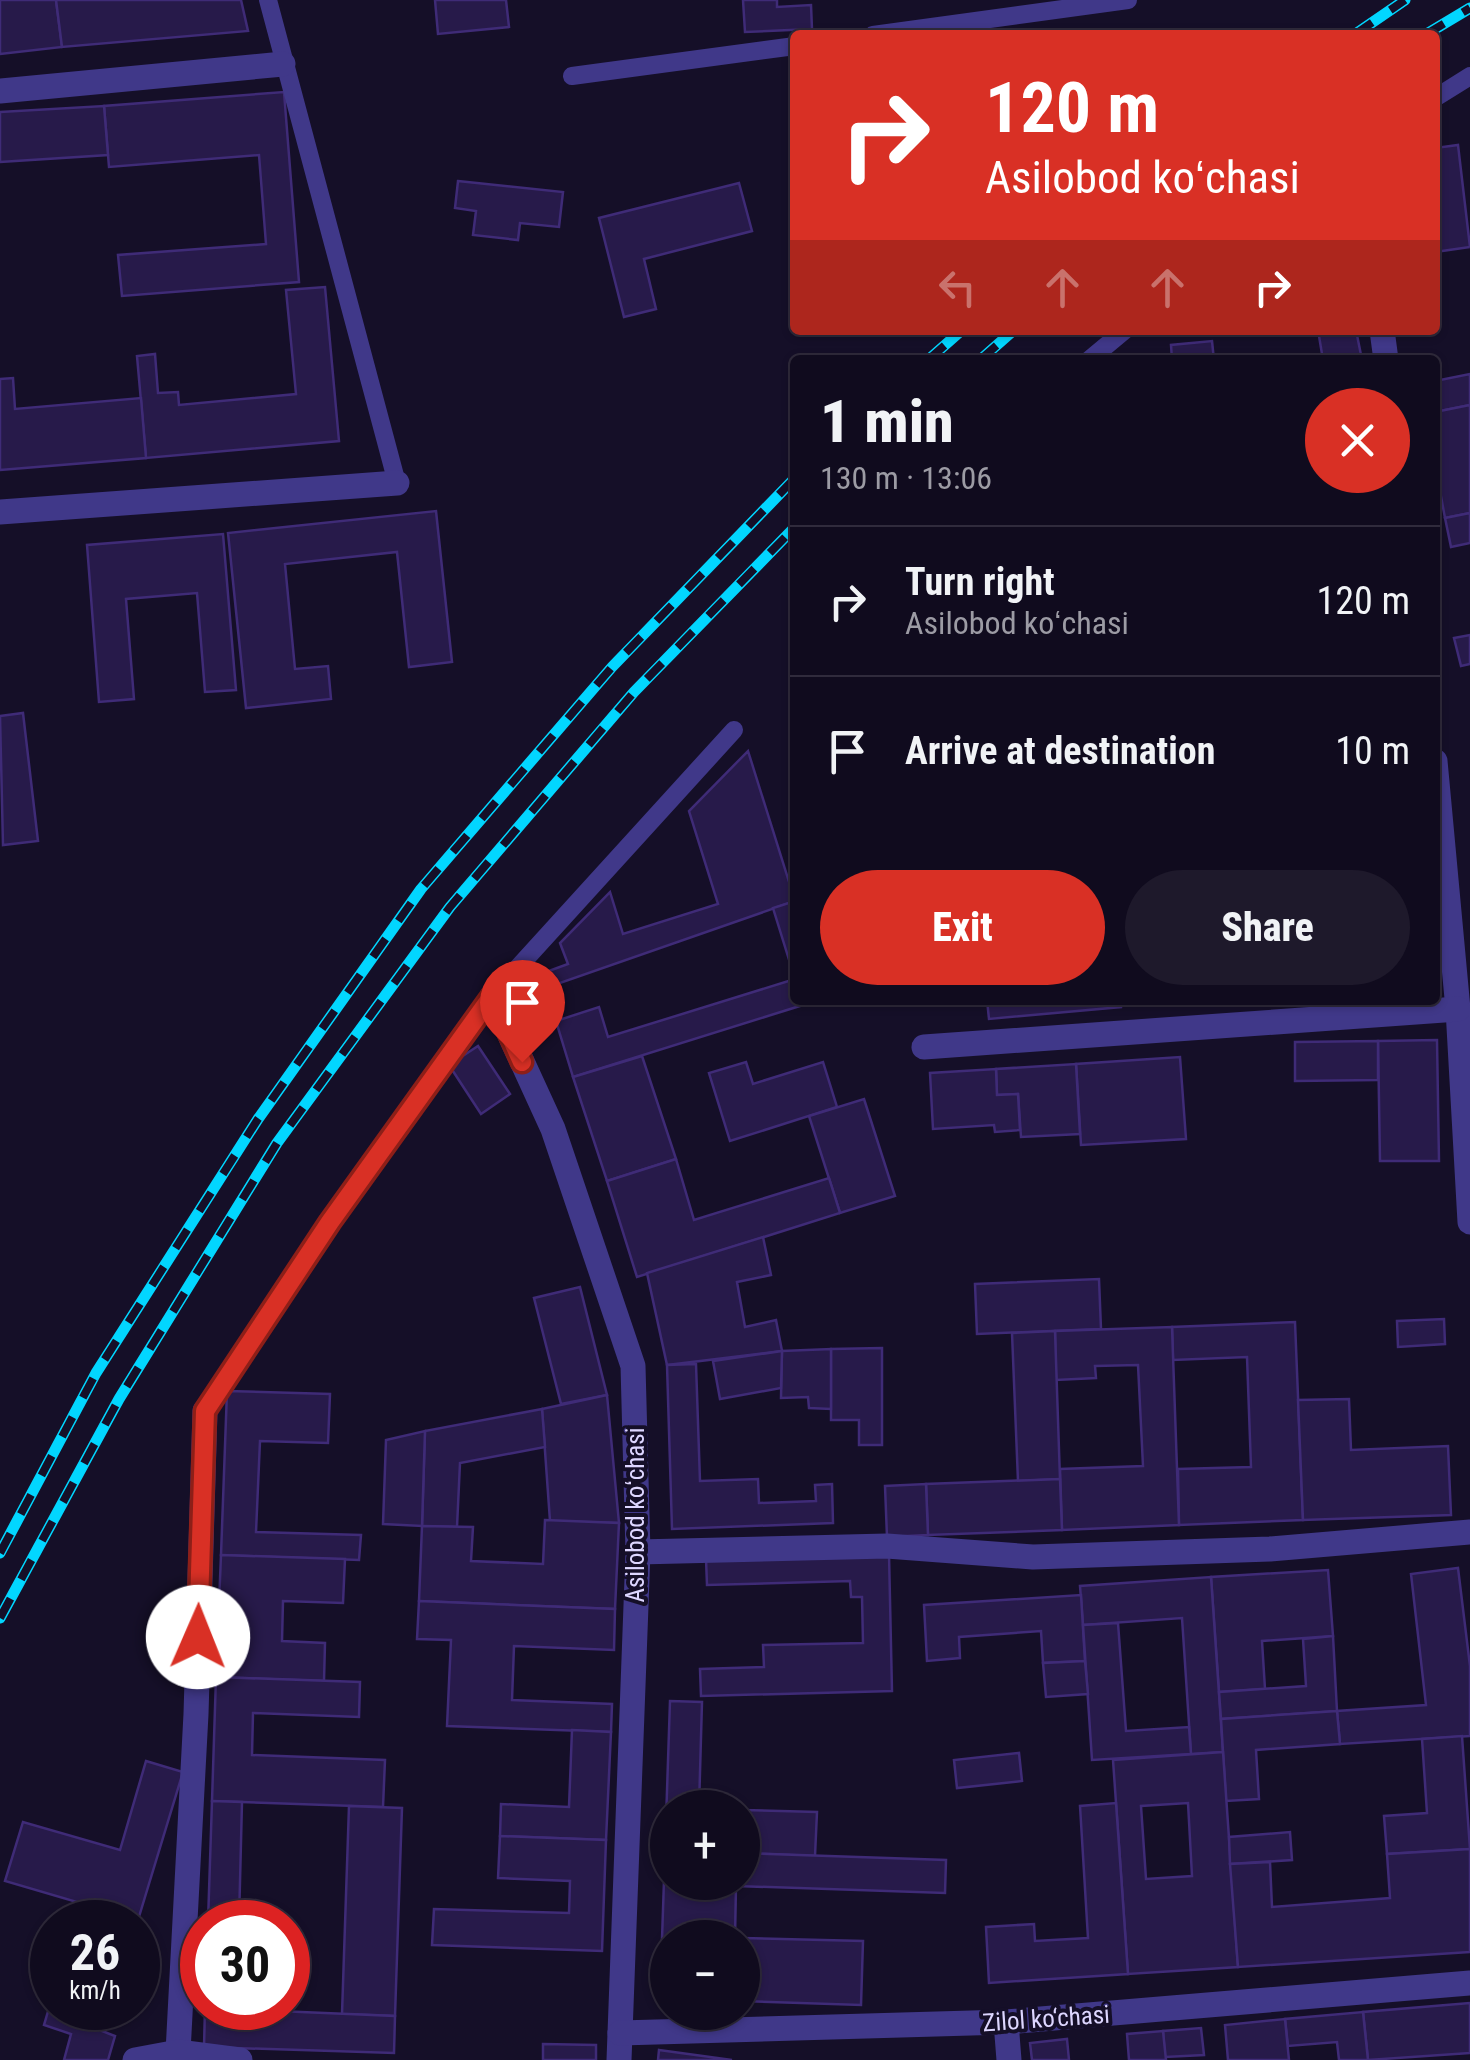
<!DOCTYPE html>
<html lang="en">
<head>
<meta charset="utf-8">
<style>
	body { margin:0; font-family:"Roboto Condensed",sans-serif; background:#1e192b; color:#f1f3f6; height:100vh; display:flex; flex-direction:column; font-size:38px; white-space:nowrap }
	* { box-sizing:border-box; margin:0 }
	p { font-size:32px; color:#9c9ba4 }
	.icon { flex:none; width:55px; height:55px; fill:none; stroke:currentColor; stroke-width:2; stroke-linecap:round; stroke-linejoin:round }
	.map { position:relative; flex:1; overflow:hidden }
	.details { position:absolute; left:790px; top:355px; width:650px; height:650px; display:flex; flex-direction:column; background:#100b1e; border-radius:10px; box-shadow:0 2px 8px #0004,0 0 0 2px #302b3c }
	.details>* { flex:none }
	.guide { position:absolute; left:790px; top:30px; width:650px; height:305px; border-radius:10px; box-shadow:0 2px 8px #0004,0 0 0 2px #302b3c; background:#d93025; color:#fff; overflow:hidden }
	.buttons { position:absolute; left:650px; top:1790px; display:grid; gap:20px }
	.buttons a { display:grid; place-items:center; width:110px; height:110px; border-radius:50%; background:#100b1e; box-shadow:0 2px 8px #0004,0 0 0 2px #302b3c; font-size:50px }
	.speed { position:absolute; left:30px; top:1900px; display:flex; gap:20px; font-size:50px; font-weight:700; text-align:center }
	.speed>* { display:grid; place-content:center; width:130px; height:130px; border-radius:50%; background:#100b1e; box-shadow:0 2px 8px #0004,0 0 0 2px #302b3c; line-height:1 }
	.speed small { font-size:25px; font-weight:400 }
	.speed .limit { border:15px solid #d22; background:#fff; color:#111 }
	.pin { position:absolute; display:grid; place-items:center; width:85px; height:85px; color:#fff; margin:-102px -42px; border-radius:50% 50% 50% 0; rotate:-45deg; box-shadow:0 0 10px #0007 }
	.pin .icon { rotate:45deg }
	.me { position:absolute; width:110px; margin:-55px; rotate:1deg; stroke-linejoin:round; filter:drop-shadow(0 0 8px #0008) }
	.turn { display:flex; align-items:center; gap:35px; height:210px; padding:0 30px; font-size:45px }
	.turn .icon { width:130px; height:130px; stroke-width:2.5 }
	.turn b { display:block; font-size:70px; line-height:85px }
	.lanes { display:flex; align-items:center; height:95px; padding:0 30px; background:#0003; justify-content:center; gap:50px; direction:ltr }
	.lanes .off { opacity:.35 }
	.round { display:grid; place-items:center; flex:none; width:105px; height:105px; border-radius:52px; background:#1e192b }
	.head { display:flex; align-items:center; justify-content:space-between; height:170px; padding:0 30px }
	h1 { font-size:60px; font-weight:800; line-height:75px }
	.primary-button { display:flex; gap:20px; margin-top:auto; padding:20px 30px }
	.primary-button a { flex:1; height:115px; border-radius:60px; background:#d93025; color:#fff; font-size:40px; font-weight:800; line-height:115px; text-align:center }
	.primary-button a+a { background:#1e192b; color:#f1f3f6 }
	ul { padding:0; list-style:none }
	li { display:flex; align-items:center; gap:30px; height:150px; padding:0 30px; border-top:2px solid #302b3c }
	li div { flex:1 }
	li b { display:block; font-size:38px }
	li em { font-style:normal }
	.map>svg:first-child { display:block }
	.building { fill:#271a4a; stroke:#3f2b77; stroke-width:2.5; fill-rule:evenodd }
	.lines { fill:none; stroke-linecap:round; stroke-linejoin:round }
	.service { stroke:#403889; stroke-width:18 }
	.minor { stroke:#403889; stroke-width:25 }
	.rail-casing { stroke:#02d6ff; stroke-width:11 }
	.rail { stroke:#150f28; stroke-width:8; stroke-dasharray:22; stroke-linecap:butt }
	.route-casing { stroke:#8d1f18; stroke-width:25 }
	.route { stroke:#d93025; stroke-width:18 }
	.labels { text-anchor:middle; stroke-width:8; stroke-linejoin:round; paint-order:stroke }
	.street-label { font-size:25px; fill:#ddd6ff; stroke:#150f28 }
</style>
</head>
<body>
<div class="map">
<svg width="1470" height="2060" viewBox="0 0 1470 2060">
	<rect width="100%" height="100%" fill="#150f28"/>
	<g class="building">
		<polygon points="0,0 56,0 62,47 0,54"/>
		<polygon points="56,0 241,0 248,31 62,47"/>
		<polygon points="435,0 506,0 509,27 438,34"/>
		<polygon points="743,0 777,0 777,7 811,5 812,29 745,32"/>
		<polygon points="284,92 299,282 122,296 118,255 266,244 259,155 109,167 104,106"/>
		<polygon points="104,106 108,155 0,162 0,112"/>
		<polygon points="1458,145 1470,247 1435,252 1435,148"/>
		<polygon points="458,181 563,192 559,227 520,223 518,240 473,235 476,211 455,208"/>
		<polygon points="739,183 752,231 644,259 656,309 624,317 599,218"/>
		<polygon points="325,287 339,441 146,458 137,356 155,354 158,393 178,392 179,405 296,394 286,290"/>
		<polygon points="1318,330 1356,330 1362,360 1323,360"/>
		<polygon points="1212,341 1214,360 1172,360 1171,345"/>
		<polygon points="1470,374 1470,405 1435,412 1435,381"/>
		<polygon points="13,378 15,409 141,398 146,458 0,470 0,379"/>
		<polygon points="1470,405 1470,513 1445,518 1435,464 1435,412"/>
		<polygon points="436,511 452,662 409,667 397,552 285,564 295,669 328,666 331,699 246,708 228,533"/>
		<polygon points="1470,513 1470,543 1451,547 1445,518"/>
		<polygon points="223,534 236,690 205,692 197,593 126,599 134,699 99,702 87,545"/>
		<polygon points="1470,635 1470,664 1461,666 1454,638"/>
		<polygon points="23,713 38,841 3,845 0,716"/>
		<polygon points="748,751 795,901 540,990 535,976 568,964 560,943 610,892 623,934 718,904 689,811"/>
		<polygon points="795,901 795,979 773,908"/>
		<polygon points="795,979 795,1000 803,1005 573,1077 556,1021 599,1007 608,1037"/>
		<polygon points="987,1000 1121,1000 1121,1007 989,1019"/>
		<polygon points="1437,1040 1439,1161 1380,1161 1378,1041"/>
		<polygon points="1378,1041 1378,1080 1295,1081 1295,1042"/>
		<polygon points="478,1046 510,1094 481,1114 449,1065"/>
		<polygon points="642,1056 676,1159 607,1181 573,1077"/>
		<polygon points="1180,1057 1186,1139 1081,1145 1076,1064"/>
		<polygon points="746,1062 753,1084 823,1062 837,1107 730,1141 709,1073"/>
		<polygon points="1076,1064 1080,1134 1021,1137 1018,1094 997,1095 996,1069"/>
		<polygon points="996,1069 997,1095 1018,1094 1020,1130 995,1132 994,1125 933,1129 930,1073"/>
		<polygon points="864,1099 895,1196 840,1213 809,1116"/>
		<polygon points="676,1159 694,1220 829,1178 840,1213 637,1277 607,1181"/>
		<polygon points="763,1237 771,1275 737,1282 745,1327 776,1320 782,1351 667,1365 647,1273"/>
		<polygon points="1099,1279 1101,1329 977,1334 975,1284"/>
		<polygon points="580,1287 607,1395 561,1404 534,1298"/>
		<polygon points="1444,1319 1445,1344 1398,1347 1397,1321"/>
		<polygon points="1295,1322 1303,1520 1179,1525 1178,1469 1251,1467 1247,1357 1173,1360 1172,1327"/>
		<polygon points="1172,1327 1179,1525 1062,1530 1060,1469 1143,1466 1138,1365 1095,1366 1096,1378 1056,1380 1055,1331"/>
		<polygon points="1055,1331 1060,1479 1018,1481 1012,1333"/>
		<polygon points="882,1348 882,1445 859,1445 859,1420 831,1420 831,1349"/>
		<polygon points="831,1349 831,1409 809,1408 808,1397 781,1398 782,1351"/>
		<polygon points="782,1351 781,1388 720,1399 713,1361"/>
		<polygon points="696,1364 700,1481 758,1479 759,1503 816,1501 815,1485 832,1484 833,1523 672,1529 667,1365"/>
		<polygon points="227,1391 330,1394 328,1443 260,1441 256,1532 361,1535 359,1560 221,1555"/>
		<polygon points="607,1395 619,1523 550,1521 542,1409"/>
		<polygon points="1349,1399 1351,1450 1448,1446 1451,1515 1303,1520 1298,1400"/>
		<polygon points="542,1409 545,1447 460,1463 457,1527 422,1526 425,1431"/>
		<polygon points="425,1431 422,1526 383,1524 386,1440"/>
		<polygon points="1060,1479 1062,1530 928,1535 926,1484"/>
		<polygon points="926,1484 928,1535 887,1537 885,1486"/>
		<polygon points="545,1520 619,1523 615,1609 419,1601 422,1526 473,1527 471,1561 543,1564"/>
		<polygon points="889,1554 892,1691 701,1696 700,1669 764,1667 763,1645 863,1643 862,1597 851,1597 850,1581 707,1585 706,1559"/>
		<polygon points="221,1555 345,1559 343,1603 283,1601 282,1641 325,1643 324,1681 216,1677"/>
		<polygon points="1458,1568 1470,1666 1470,1736 1340,1744 1337,1711 1426,1705 1411,1574"/>
		<polygon points="1328,1570 1333,1636 1262,1641 1265,1689 1219,1692 1211,1577"/>
		<polygon points="1211,1577 1223,1752 1191,1754 1182,1618 1083,1625 1080,1586"/>
		<polygon points="1081,1595 1085,1661 1043,1663 1041,1631 959,1637 960,1658 927,1661 924,1605"/>
		<polygon points="419,1601 615,1609 614,1650 514,1646 512,1700 612,1704 611,1732 447,1726 451,1640 417,1639"/>
		<polygon points="1118,1623 1126,1731 1189,1727 1191,1754 1092,1760 1083,1625"/>
		<polygon points="1333,1636 1337,1711 1221,1719 1219,1692 1306,1686 1303,1639"/>
		<polygon points="1085,1661 1088,1694 1046,1697 1043,1663"/>
		<polygon points="216,1677 360,1682 359,1717 253,1713 252,1755 385,1760 383,1807 212,1801"/>
		<polygon points="670,1701 702,1702 699,1808 668,1808 668,1851 665,1851"/>
		<polygon points="1337,1711 1340,1744 1256,1750 1259,1799 1226,1801 1221,1719"/>
		<polygon points="572,1730 611,1732 606,1840 500,1836 501,1804 569,1807"/>
		<polygon points="1462,1736 1470,1849 1387,1854 1384,1816 1427,1813 1422,1739"/>
		<path d="M 1223,1752 L 1238,1967 L 1128,1974 L 1113,1760 ZM 1188,1803 L 1192,1876 L 1146,1879 L 1141,1806 Z"/>
		<polygon points="1019,1753 1022,1781 957,1788 954,1760"/>
		<polygon points="146,1761 183,1772 138,1920 5,1881 23,1822 120,1850"/>
		<polygon points="212,1801 242,1802 239,1922 208,1922"/>
		<polygon points="1116,1803 1128,1974 989,1983 986,1927 1034,1924 1035,1941 1088,1938 1080,1806"/>
		<polygon points="349,1806 402,1808 395,2016 342,2014"/>
		<polygon points="742,1810 817,1812 815,1856 742,1853"/>
		<polygon points="1290,1832 1292,1860 1230,1864 1229,1837"/>
		<polygon points="500,1836 606,1840 602,1951 432,1945 434,1909 569,1913 570,1881 498,1878"/>
		<polygon points="1470,1849 1470,1952 1238,1967 1230,1864 1270,1862 1272,1907 1390,1898 1387,1854"/>
		<polygon points="665,1851 668,1882 742,1882 742,1853 946,1860 945,1893 736,1886 735,1938 668,1938 668,1998 660,1998"/>
		<polygon points="742,1938 863,1941 861,2005 742,2001"/>
		<polygon points="52,1998 52,2008 110,2008 102,2031 115,2036 108,2060 64,2060 71,2034 44,2025"/>
		<polygon points="1470,2003 1470,2053 1368,2060 1363,2012"/>
		<polygon points="205,2008 395,2016 394,2053 204,2047"/>
		<polygon points="1363,2012 1368,2060 1339,2060 1337,2042 1288,2046 1285,2019"/>
		<polygon points="1285,2019 1289,2060 1228,2060 1225,2025"/>
		<polygon points="1201,2028 1204,2055 1165,2057 1163,2031"/>
		<polygon points="1163,2031 1166,2060 1129,2060 1127,2034"/>
		<polygon points="1067,2039 1069,2060 1032,2060 1030,2043"/>
		<polygon points="543,2044 596,2045 596,2060 543,2060"/>
		<polygon points="659,2050 732,2060 658,2060"/>
	</g>
	<g class="lines">
		<g class="service">
			<polyline points="268,0 397,483"/>
			<polyline points="873,35 1128,0"/>
			<polyline points="572,76 795,46"/>
			<polyline points="1435,98 1470,76"/>
			<polyline points="1089,360 1125,330"/>
			<polyline points="205,1411 330,1223 492,996 734,730"/>
		</g>
		<g class="minor">
			<polyline points="0,91 283,64"/>
			<polyline points="1382,330 1386,360"/>
			<polyline points="0,512 397,483"/>
			<polyline points="1435,761 1458,1009 1470,1222"/>
			<polyline points="492,996 553,1129 633,1366 638,1552 619,2060"/>
			<polyline points="924,1047 1458,1009"/>
			<polyline points="638,1552 887,1546 1033,1557 1270,1549 1470,1532"/>
			<polyline points="1006,2022 1009,2060"/>
			<polyline points="620,2033 1006,2022 1470,1983"/>
			<polyline points="178,2052 196,1714 205,1411"/>
			<polyline points="135,2060 178,2052 240,2060"/>
		</g>
		<g class="rail-casing">
			<g id="rail">
				<polyline points="1354,35 1405,0"/>
				<polyline points="1425,35 1470,8"/>
				<polyline points="928,360 962,330"/>
				<polyline points="980,360 1014,330"/>
				<polyline points="0,1553 96,1373 258,1119 421,889 612,667 795,478"/>
				<polyline points="0,1618 119,1399 277,1143 450,907 634,692 795,527"/>
			</g>
		</g>
		<use href="#rail" class="rail"/>
	</g>
	<g class="lines">
		<g class="route-casing">
			<polyline id="route" points="198,1637 205,1411 330,1222 492,996 522,1062"/>
		</g>
		<use href="#route" class="route"/>
	</g>
	<g class="labels">
		<g class="street-label">
			<text transform="translate(635 1515) rotate(-90)" y="9">Asilobod koʻchasi</text>
			<text transform="translate(1046 2018) rotate(-4)" y="9">Zilol ko‘chasi</text>
		</g>
	</g>
</svg>
<div class="buttons">
<a>+</a>
<a>−</a>
</div>
<div class="speed"><div>26<small>km/h</small></div><div class="limit">30</div></div>
<div class="pin" style="left:522px;top:1062px;background:#d93025"><svg class="icon" aria-label="arrive" viewBox="0 0 24 24"><path d="M6 21V4h12l-3 4 3 4H6"/></svg></div>
<svg class="me" style="left:198px;top:1637px" viewBox="-20 -20 40 40"><circle r="19" fill="#fff"/><path d="M0-13L10 11 0 6-10 11z" fill="#d93025"/></svg>
<div class="guide">
<div class="turn"><svg class="icon" aria-label="right" viewBox="0 0 24 24"><path d="M7 20v-9h11M14 6l5 5-5 5"/></svg><div><b>120 m</b>Asilobod koʻchasi</div></div>
<div class="lanes"><svg class="icon off" aria-label="left" viewBox="0 0 24 24"><path d="M17 20v-9H6M10 6l-5 5 5 5"/></svg><svg class="icon off" aria-label="ahead" viewBox="0 0 24 24"><path d="M12 20V5M6 11l6-6 6 6"/></svg><svg class="icon off" aria-label="ahead" viewBox="0 0 24 24"><path d="M12 20V5M6 11l6-6 6 6"/></svg><svg class="icon" aria-label="right" viewBox="0 0 24 24"><path d="M7 20v-9h11M14 6l5 5-5 5"/></svg></div>
</div>
<section class="details">
<div class="head"><div><h1>1 min</h1><p>130 m · 13:06</p></div><a class="round" style="background:#d93025;color:#fff"><svg class="icon" aria-label="close" viewBox="0 0 24 24"><path d="M6 6l12 12M18 6L6 18"/></svg></a></div>
<ul>
<li><svg class="icon" aria-label="right" viewBox="0 0 24 24"><path d="M7 20v-9h11M14 6l5 5-5 5"/></svg><div><b>Turn right</b><p>Asilobod koʻchasi</p></div><em>120 m</em></li>
<li><svg class="icon" aria-label="arrive" viewBox="0 0 24 24"><path d="M6 21V4h12l-3 4 3 4H6"/></svg><div><b>Arrive at destination</b></div><em>10 m</em></li>
</ul>
<div class="primary-button"><a>Exit</a><a>Share</a></div>
</section>
</div>
</body>
</html>
